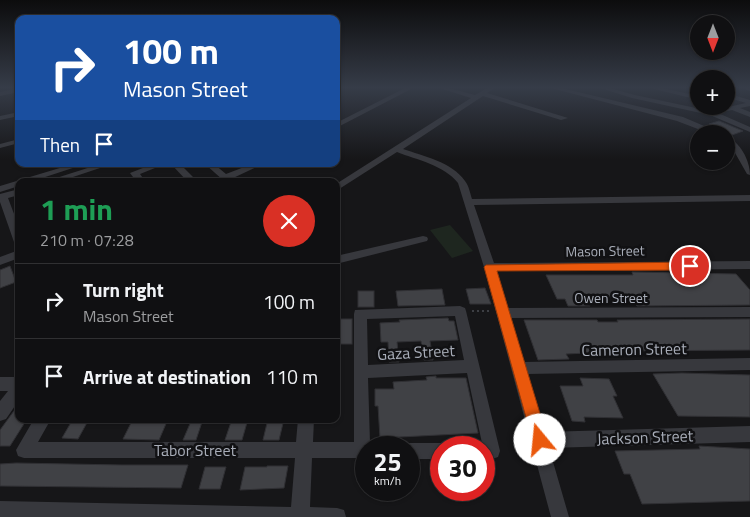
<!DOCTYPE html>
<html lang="en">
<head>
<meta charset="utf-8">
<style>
	body { margin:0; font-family:"Titillium Web",sans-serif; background:#19191b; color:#f1f3f6; height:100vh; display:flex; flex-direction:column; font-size:19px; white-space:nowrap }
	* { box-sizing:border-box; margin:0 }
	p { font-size:16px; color:#9c9d9f }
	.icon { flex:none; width:28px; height:28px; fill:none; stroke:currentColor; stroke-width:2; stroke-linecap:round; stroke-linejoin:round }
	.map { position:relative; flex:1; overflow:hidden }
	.sheet { position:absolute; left:15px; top:178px; width:325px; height:245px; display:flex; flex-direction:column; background:#101012; border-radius:10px; box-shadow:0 1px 4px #0004,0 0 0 1px #303032 }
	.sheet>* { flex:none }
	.hud { position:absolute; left:15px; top:15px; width:325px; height:152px; border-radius:10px; box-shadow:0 1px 4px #0004,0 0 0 1px #303032; background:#1a4fa0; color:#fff; overflow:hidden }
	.needle { width:32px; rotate:180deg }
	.tools { position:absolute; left:690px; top:15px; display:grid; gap:10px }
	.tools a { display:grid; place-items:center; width:45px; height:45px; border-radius:50%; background:#101012; box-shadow:0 1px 4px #0004,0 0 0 1px #303032; font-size:25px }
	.speed { position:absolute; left:355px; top:436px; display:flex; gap:10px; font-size:25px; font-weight:700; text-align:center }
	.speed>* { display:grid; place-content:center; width:65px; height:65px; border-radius:50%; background:#101012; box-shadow:0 1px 4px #0004,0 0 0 1px #303032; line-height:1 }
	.speed small { font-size:12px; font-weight:400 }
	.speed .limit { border:8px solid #d22; background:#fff; color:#111 }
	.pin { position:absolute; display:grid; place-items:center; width:42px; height:42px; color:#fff; margin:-21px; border:2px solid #fff; border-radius:50%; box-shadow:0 1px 5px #0007 }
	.me { position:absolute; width:55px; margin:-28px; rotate:343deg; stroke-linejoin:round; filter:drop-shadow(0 0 4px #0008) }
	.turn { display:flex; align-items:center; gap:18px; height:105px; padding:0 25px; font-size:22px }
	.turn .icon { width:65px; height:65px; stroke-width:2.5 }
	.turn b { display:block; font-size:35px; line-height:42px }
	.then { display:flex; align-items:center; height:48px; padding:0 25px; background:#0003; gap:10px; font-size:19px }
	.round { display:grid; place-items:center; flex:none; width:52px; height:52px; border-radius:26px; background:#19191b }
	.overview { display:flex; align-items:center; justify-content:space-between; height:85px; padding:0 25px }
	h1 { font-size:30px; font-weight:700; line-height:38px; color:#1e9e55 }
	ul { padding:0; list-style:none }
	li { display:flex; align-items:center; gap:15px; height:75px; padding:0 25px; border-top:1px solid #303032 }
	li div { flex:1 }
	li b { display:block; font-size:19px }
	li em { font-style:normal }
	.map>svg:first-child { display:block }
	.green { fill:#1e261f }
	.building { fill:#404145; stroke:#303034 }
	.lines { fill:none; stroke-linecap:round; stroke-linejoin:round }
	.path { stroke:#3d3f44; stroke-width:2; stroke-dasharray:2 3; stroke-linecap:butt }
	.minor { fill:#37383d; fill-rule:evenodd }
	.route { fill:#ea580c; stroke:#983908 }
	.labels { text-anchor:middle; stroke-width:5; stroke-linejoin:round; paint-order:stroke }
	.street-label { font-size:14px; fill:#a8adb8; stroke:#111113 }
	.near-street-label { font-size:16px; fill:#a8adb8; stroke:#111113 }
</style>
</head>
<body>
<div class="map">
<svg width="750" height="517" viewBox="0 0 750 517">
	<rect width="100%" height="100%" fill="#161618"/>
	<polygon class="green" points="450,225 473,251 452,258 430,230"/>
	<g class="building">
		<polygon points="719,121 743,131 732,135 709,124"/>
		<polygon points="10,266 16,282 0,288 0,270"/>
		<polygon points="632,272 736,274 750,290 750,305 637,306 632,297 594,297 586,298 590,306 568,306 565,299 557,299 546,275 633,275"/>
		<polygon points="485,288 491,304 470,304 466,289"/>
		<polygon points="442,289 445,305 398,306 396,291"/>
		<rect x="358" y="291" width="16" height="16"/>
		<polygon points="448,318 449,321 454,321 458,340 430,341 433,360 424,360 421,341 397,342 399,362 389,362 388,342 381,342 380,323 400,322 399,320"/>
		<rect x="336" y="319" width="16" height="25"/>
		<polygon points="750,319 750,350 629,351 566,354 569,359 538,360 524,320 597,320 598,322 618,322 617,320"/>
		<polygon points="682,373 750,375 750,417 678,416 653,374"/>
		<polygon points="436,376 436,378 466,378 478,433 380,438 378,406 375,406 375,389 394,389 393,382 427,380 426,377"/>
		<polygon points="580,378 609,379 617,396 613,396 623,418 584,417 585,422 572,421 560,386 583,386"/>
		<polygon points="19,404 19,419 27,419 10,446 0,446 0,430"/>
		<polygon points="73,419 89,419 78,439 62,438"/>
		<polygon points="133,419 168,419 159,440 123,439"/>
		<polygon points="192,419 203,419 196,440 183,440"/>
		<polygon points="232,419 248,419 242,440 225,440"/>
		<polygon points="268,419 284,419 279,440 263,440"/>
		<polygon points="699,446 750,449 750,501 642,504 630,474 624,474 615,451 700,449"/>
		<polygon points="16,463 122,465 188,465 181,488 0,486 0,464"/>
		<polygon points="267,466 288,466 284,488 240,490 245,467 267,467"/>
		<polygon points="205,467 226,467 220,489 199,489"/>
	</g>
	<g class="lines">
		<polyline class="path" points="472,311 490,311"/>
		<g class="minor">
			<polygon points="407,87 415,87 336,128 336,123"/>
			<path d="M 436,87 L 445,87 L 475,95 L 489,87 L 496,87 L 487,93 L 568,118 L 561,120 L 483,96 L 403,149 C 423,156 452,162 465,181 C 469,186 470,193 472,199 L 750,195 L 750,201 L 474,205 L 494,263 L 750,261 L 750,269 L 497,271 L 508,308 L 750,307 L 750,317 L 511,318 L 524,362 L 750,358 L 750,370 L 527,374 L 544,432 L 750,426 L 750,442 L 549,448 L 569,517 L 551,517 L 484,267 L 458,183 C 444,165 417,160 397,152 L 336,191 L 336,184 L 471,98 Z"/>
			<polygon points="547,87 557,87 683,117 723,134 711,134 677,121"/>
			<polygon points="597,87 606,87 635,95 710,111 746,103 726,97 726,93 750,100 750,106 740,108 750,112 750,117 732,110 718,113 750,127 750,132 710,115 632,98"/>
			<polygon points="646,87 657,87 699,96 699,100"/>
			<polygon points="693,87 699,87 699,89 694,88"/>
			<polygon points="740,87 750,87 750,91 741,88"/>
			<polygon points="19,88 19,92 0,96 0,92"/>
			<polygon points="19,112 19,116 0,120 0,116"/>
			<path d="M 726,136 C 740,142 750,160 750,175 L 747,174 L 730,144 L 726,142 Z"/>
			<polygon points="19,139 19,143 0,148 0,144"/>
			<polygon points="73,164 85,164 33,181 19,181 19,186 0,192 0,186"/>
			<polygon points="100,164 112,164 61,181 47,181"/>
			<polygon points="153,164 165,164 140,174 145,181 136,181 130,173"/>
			<polygon points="171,164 180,164 197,181 187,181"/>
			<polygon points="205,164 214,164 226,174 252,164 263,164 231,179 233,181 224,181"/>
			<polygon points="19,189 19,195 8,198 19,227 19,245 14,242 0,202 0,194"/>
			<polygon points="423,236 427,237 428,239 427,241 336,264 336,256"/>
			<polygon points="19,250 19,258 0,265 0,257"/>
			<path d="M 460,306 L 465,308 L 466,311 L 500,451 L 498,457 L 492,459 L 484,459 L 484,448 L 477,448 L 482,443 L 467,373 L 368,378 L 370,443 L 373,448 L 366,448 L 366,458 L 312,458 L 310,507 L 337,508 L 344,510 L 346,517 L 0,517 L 0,501 L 291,507 L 295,458 L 24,458 L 18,456 L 16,450 L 34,419 L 51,419 L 38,442 L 296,442 L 298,419 L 314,419 L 313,442 L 354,442 L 354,314 L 355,310 ZM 455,316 L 464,360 L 368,365 L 367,319 Z"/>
			<polygon points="0,377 19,377 19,400 6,419 0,421 0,401 8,391 0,391"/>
			<polygon points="409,443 441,443 447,445 448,448 441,448 441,459 409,459 409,448 402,448 403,445"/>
		</g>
	</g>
	<linearGradient id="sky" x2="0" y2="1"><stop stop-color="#0c0c0d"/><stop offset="0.55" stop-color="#363c48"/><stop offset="1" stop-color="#363c48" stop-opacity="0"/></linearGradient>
	<rect width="750" height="159" fill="url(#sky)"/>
	<polygon class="route" points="690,262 696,266 690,270 497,271 548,440 546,446 540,448 534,446 484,267 486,265"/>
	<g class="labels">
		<g class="street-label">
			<text transform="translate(605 251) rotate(-1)" y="5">Mason Street</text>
			<text x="611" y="303">Owen Street</text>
		</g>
		<g class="near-street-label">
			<text transform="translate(634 349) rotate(-1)" y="6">Cameron Street</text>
			<text transform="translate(416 352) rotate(-3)" y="6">Gaza Street</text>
			<text transform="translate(645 437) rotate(-2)" y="6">Jackson Street</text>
			<text x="195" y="456">Tabor Street</text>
		</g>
	</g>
</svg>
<div class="tools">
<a><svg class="needle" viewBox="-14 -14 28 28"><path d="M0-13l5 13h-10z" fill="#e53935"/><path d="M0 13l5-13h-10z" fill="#9c9d9f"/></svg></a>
<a>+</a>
<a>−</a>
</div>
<div class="speed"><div>25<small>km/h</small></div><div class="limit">30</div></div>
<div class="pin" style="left:690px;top:266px;background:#d93025"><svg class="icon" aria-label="arrive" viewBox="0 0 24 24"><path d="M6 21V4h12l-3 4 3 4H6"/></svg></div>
<svg class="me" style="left:540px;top:440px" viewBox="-20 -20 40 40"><circle r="19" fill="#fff"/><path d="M0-13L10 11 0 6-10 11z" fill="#ea580c"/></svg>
<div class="hud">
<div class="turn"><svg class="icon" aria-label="right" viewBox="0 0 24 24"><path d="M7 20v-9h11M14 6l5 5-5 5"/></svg><div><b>100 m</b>Mason Street</div></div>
<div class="then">Then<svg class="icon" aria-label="arrive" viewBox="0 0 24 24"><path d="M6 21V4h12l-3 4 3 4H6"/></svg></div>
</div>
<section class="sheet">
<div class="overview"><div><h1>1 min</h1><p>210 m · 07:28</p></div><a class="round" style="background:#d93025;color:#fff"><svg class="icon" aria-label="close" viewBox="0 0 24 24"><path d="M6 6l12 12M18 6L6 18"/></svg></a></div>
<ul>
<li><svg class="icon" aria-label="right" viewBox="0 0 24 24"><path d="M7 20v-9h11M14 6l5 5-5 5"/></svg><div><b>Turn right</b><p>Mason Street</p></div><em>100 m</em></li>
<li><svg class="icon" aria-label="arrive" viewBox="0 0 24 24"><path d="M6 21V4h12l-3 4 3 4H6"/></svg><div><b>Arrive at destination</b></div><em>110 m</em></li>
</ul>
</section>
</div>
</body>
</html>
